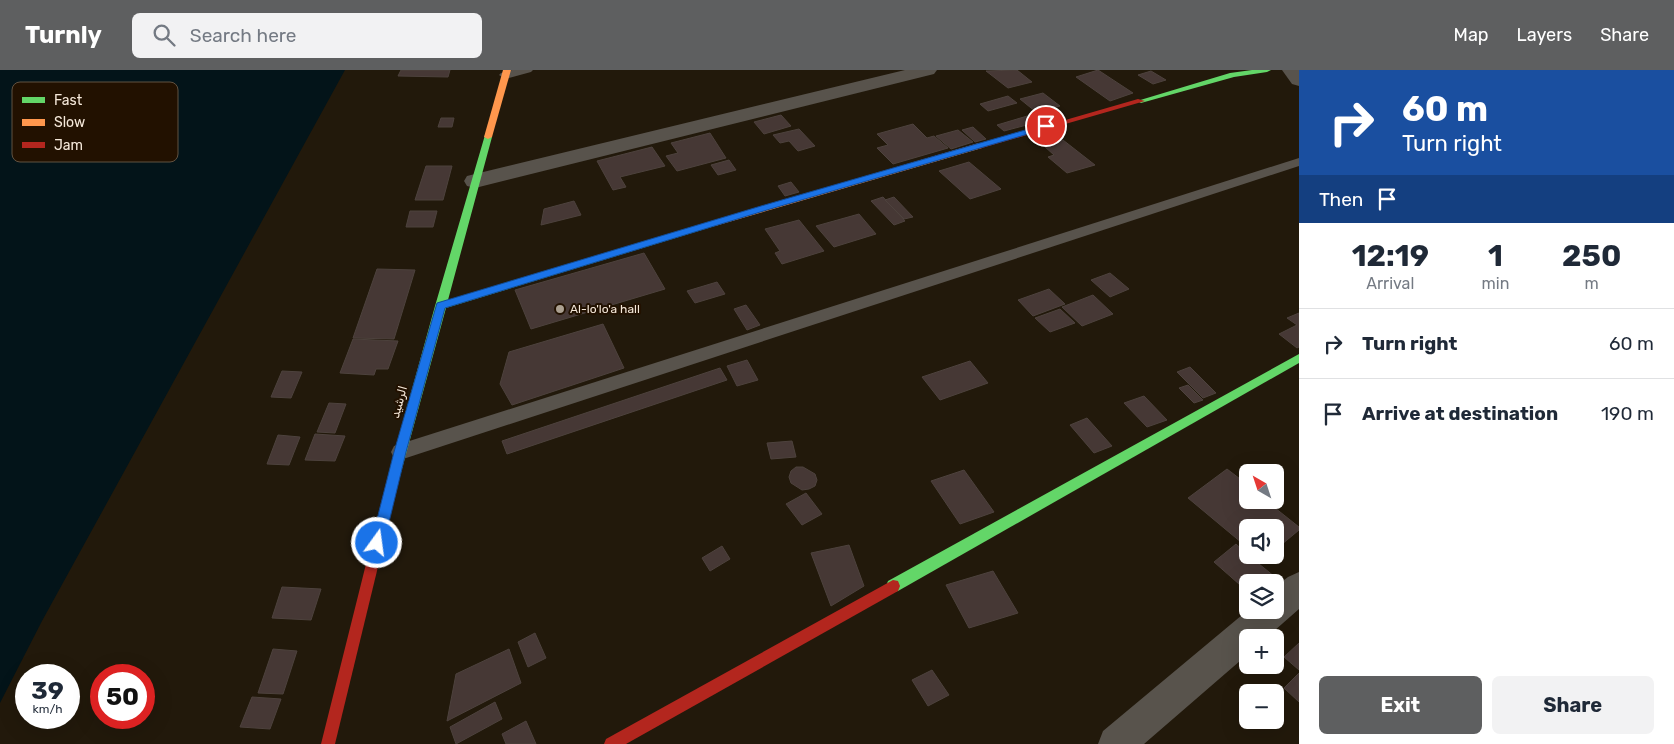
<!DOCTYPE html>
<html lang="en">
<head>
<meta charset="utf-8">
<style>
	body { margin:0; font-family:Rubik,"Noto Naskh Arabic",sans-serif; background:#f2f2f3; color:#1f2937; height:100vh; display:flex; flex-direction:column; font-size:19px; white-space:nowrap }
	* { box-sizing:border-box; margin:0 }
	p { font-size:16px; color:#747a83 }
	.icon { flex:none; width:28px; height:28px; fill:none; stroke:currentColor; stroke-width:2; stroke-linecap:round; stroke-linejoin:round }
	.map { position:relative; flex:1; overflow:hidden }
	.panel { display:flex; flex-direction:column; background:#fff; width:375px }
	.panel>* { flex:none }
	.hud { background:#1a4fa0; color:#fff; overflow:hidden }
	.needle { width:32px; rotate:321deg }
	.tools { position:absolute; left:1239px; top:394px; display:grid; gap:10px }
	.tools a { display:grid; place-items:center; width:45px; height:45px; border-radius:8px; background:#fff; box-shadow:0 5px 20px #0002; font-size:25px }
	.speed { position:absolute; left:15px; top:594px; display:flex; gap:10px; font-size:25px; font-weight:700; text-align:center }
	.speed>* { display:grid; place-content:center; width:65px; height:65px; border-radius:50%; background:#fff; box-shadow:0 5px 20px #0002; line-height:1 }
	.speed small { font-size:12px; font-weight:400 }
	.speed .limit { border:8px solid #d22; background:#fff; color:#111 }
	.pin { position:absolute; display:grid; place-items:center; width:42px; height:42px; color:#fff; margin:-21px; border:2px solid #fff; border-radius:50%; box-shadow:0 1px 5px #0007 }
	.me { position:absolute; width:55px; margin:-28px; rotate:14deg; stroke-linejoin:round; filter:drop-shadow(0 0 4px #0008) }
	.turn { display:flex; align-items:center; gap:18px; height:105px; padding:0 20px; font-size:22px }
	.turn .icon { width:65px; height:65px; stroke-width:2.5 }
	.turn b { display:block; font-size:35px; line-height:42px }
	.then { display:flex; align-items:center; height:48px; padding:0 20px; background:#0003; gap:10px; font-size:19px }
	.eta { display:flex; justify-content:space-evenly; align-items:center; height:85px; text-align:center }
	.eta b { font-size:30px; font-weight:700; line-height:35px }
	.cta { display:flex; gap:10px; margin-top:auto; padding:10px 20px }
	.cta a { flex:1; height:58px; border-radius:8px; background:#5e5f60; color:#fff; font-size:20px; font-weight:700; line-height:58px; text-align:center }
	.cta a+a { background:#f2f2f3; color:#1f2937 }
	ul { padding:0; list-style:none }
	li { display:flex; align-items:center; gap:15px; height:70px; padding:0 20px; border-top:1px solid #e0e1e3 }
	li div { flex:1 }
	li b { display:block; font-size:19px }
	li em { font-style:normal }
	header { display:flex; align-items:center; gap:30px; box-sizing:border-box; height:70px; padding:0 25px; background:#5e5f60; color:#fff }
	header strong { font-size:24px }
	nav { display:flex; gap:28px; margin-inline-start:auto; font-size:18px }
	.search { width:350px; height:45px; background:#f2f2f3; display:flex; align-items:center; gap:12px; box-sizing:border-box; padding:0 18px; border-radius:8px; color:#747a83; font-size:19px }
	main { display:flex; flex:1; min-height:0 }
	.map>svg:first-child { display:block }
	.water { fill:#031419 }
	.building { fill:#463835; stroke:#4d423d }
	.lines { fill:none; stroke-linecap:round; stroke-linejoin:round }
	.lane { fill:#58534c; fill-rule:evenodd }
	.street { fill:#58534c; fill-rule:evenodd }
	.fast { fill:#63d668; fill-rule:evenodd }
	.slow { fill:#ff974d; fill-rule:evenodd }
	.jam { fill:#b3261e; fill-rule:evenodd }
	.route { fill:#1a73e8; stroke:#114b97 }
	.poi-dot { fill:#aba091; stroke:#210; stroke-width:2 }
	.labels { text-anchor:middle; stroke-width:4; stroke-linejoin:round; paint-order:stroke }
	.poi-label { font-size:12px; fill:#f5e8d9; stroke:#210; text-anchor:start }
	.street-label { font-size:12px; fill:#f5e8d9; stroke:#210 }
	.key { fill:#210; stroke:#615241; stroke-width:1 }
	.key-label { font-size:14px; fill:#f5e8d9 }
</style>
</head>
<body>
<header>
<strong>Turnly</strong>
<div class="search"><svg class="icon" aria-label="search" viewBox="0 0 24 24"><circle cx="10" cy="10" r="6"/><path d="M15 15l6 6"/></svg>Search here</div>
<nav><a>Map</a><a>Layers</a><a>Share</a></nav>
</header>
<main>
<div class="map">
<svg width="1299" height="674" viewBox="0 0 1299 674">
	<rect width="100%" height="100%" fill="#22190b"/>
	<polygon class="water" points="0,0 345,0 42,551 0,633"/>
	<g class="building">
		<polygon points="401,0 450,0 448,7 398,6"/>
		<polygon points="1017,0 1032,12 1008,18 986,1"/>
		<polygon points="1098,0 1133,23 1110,31 1076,7"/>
		<polygon points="1151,1 1166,10 1153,14 1138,5"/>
		<polygon points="1043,23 1060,36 1036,42 1020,29"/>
		<polygon points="1008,26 1017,33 988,41 980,34"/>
		<polygon points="1034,44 1042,51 1004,61 997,55"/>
		<polygon points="781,45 791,56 764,64 754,52"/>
		<polygon points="441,48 454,48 452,57 438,57"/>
		<polygon points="913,54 927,68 934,66 948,78 893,94 877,78 888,75 877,64"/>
		<polygon points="973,57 986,69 975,72 962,60"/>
		<polygon points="799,59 815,76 798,81 789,71 780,73 773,65"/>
		<polygon points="958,60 973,72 951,79 936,66"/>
		<polygon points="710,63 726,88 677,101 666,86 678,83 671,73"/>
		<polygon points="1063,70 1095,95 1067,103 1048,87 1054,85 1044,76"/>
		<polygon points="652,77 665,96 620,107 626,117 613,120 597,91"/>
		<polygon points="729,90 736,100 718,105 711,95"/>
		<polygon points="969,92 1001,119 970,129 939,101"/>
		<polygon points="426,96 452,96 443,130 415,130"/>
		<polygon points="791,112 799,122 785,126 778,116"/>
		<polygon points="883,127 905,151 894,155 871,131"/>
		<polygon points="894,127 913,147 904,149 885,130"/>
		<polygon points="574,131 581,145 541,155 544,139"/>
		<polygon points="410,141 437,141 433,157 406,157"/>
		<polygon points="859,144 876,164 834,177 816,156"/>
		<polygon points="799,150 824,181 782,194 775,183 780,181 765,159"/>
		<polygon points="644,183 665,219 531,259 515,220"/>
		<polygon points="377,199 415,200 394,269 353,268"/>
		<polygon points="1110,203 1129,219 1110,227 1091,210"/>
		<polygon points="717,212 725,224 695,233 687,221"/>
		<polygon points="1049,219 1065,234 1033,246 1018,230"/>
		<polygon points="1093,225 1113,244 1082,256 1062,237"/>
		<polygon points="746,235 760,255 747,260 734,239"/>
		<polygon points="1060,239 1075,253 1050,262 1035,248"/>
		<polygon points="1299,243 1299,277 1297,278 1279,264 1297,255 1287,248"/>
		<polygon points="603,254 624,298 512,335 500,314 509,282"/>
		<polygon points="353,269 398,271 388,299 376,299 374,305 340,303"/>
		<polygon points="747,290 758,310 737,316 727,296"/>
		<polygon points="970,291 988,313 940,330 922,307"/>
		<polygon points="1190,297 1216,323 1203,328 1177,302"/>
		<polygon points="720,298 727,310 507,384 502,371"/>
		<polygon points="282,301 302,302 291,328 271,327"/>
		<polygon points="1188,315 1203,330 1194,333 1179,318"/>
		<polygon points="1144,326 1167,350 1147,357 1124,333"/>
		<polygon points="329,333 346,334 335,363 317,362"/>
		<polygon points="1087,348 1112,376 1094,383 1070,355"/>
		<polygon points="315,364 345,366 335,391 305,390"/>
		<polygon points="278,365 300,367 289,395 267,394"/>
		<polygon points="792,371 796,387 771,389 767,373"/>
		<polygon points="796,397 803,397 815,404 817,410 815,416 809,419 802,420 791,413 789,407 791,401"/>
		<polygon points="1227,399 1248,415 1248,430 1265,430 1299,457 1299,460 1275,480 1275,458 1248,458 1248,478 1188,428"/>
		<polygon points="964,400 994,442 960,454 931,411"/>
		<polygon points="806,423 822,444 802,455 786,434"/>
		<polygon points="1236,474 1248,485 1280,511 1275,515 1275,512 1248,512 1248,522 1214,492"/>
		<polygon points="849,475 864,516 831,536 811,483"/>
		<polygon points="722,476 730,489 710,501 702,488"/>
		<polygon points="993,501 1018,543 969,558 946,515"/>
		<polygon points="282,517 321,519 311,550 272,548"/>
		<polygon points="535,563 546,588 528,597 518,572"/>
		<polygon points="1299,573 1299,600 1284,587"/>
		<polygon points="273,579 297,581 283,624 258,623"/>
		<polygon points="509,579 521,613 447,651 456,604"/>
		<polygon points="932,600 949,625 928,636 912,610"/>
		<polygon points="1299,603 1299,632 1284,618"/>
		<polygon points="252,627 281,629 270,659 240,657"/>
		<polygon points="495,632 502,649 456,674 450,657"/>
		<polygon points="526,651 536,674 506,674 502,664"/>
	</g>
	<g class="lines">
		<g class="lane">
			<polygon points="512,0 533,0 531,2 505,9 499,5 501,3"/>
			<polygon points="1299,88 1299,96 400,390 394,388 391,382 394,376 400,374"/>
		</g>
		<g class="street">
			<polygon points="905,0 937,0 934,4 475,118 467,116 464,111 467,106 475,104"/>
			<polygon points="1282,0 1299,0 1299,16 1292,14"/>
			<polygon points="1299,502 1299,539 1266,568 1248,568 1248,584 1144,674 1098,674 1103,661 1248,540 1275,540 1275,517 1288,507"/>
		</g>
		<g class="fast">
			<polygon points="1252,0 1271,0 1267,2 1234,7 1141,33 1137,31 1230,3"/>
			<polygon points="485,65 491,65 492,67 448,230 712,151 718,151 720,153 718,155 446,238 400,406 398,410 394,411 390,410 388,406 435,236"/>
			<polygon points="1299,284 1299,293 898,521 893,522 888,521 886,516 888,511"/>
		</g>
		<g class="slow">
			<polygon points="503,0 511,0 492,67 488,69 484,67"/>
			<polygon points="979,73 983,76 982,78 715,156 710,153 712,151"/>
		</g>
		<g class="jam">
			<polygon points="1138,29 1145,31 982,78 979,79 975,76"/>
			<polygon points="394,401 398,402 400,406 335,674 321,674 388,406 390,402"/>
			<polygon points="893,510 898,511 900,516 898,521 626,674 604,674 606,669"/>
		</g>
	</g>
	<polygon class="route" points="1046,54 1050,56 1049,58 767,140 445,238 406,382 384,473 382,477 377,479 373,477 371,473 394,382 437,233 761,136"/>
	<circle class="poi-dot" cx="560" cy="239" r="5"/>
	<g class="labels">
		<g class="poi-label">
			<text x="570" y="243">Al-lo'lo'a hall</text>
		</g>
		<g class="street-label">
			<text transform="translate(399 332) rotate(-75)" y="4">الرشيد</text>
		</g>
	</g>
	<rect x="12" y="12" width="166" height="80" rx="8" class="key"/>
	<rect x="22" y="27" width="23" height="6" fill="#63d668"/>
	<rect x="22" y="49" width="23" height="7" fill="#ff974d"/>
	<rect x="22" y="72" width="23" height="6" fill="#b3261e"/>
	<g class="key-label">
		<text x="54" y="35">Fast</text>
		<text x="54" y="57">Slow</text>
		<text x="54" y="80">Jam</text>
	</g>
</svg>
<div class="tools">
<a><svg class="needle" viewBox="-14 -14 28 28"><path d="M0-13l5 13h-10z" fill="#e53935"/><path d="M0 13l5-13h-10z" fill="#747a83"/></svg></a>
<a><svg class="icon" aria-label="sound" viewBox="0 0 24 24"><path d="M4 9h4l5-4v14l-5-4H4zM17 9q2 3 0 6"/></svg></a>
<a><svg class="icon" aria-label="layers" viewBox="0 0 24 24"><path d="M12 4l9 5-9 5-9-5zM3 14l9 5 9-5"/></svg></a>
<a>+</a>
<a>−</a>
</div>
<div class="speed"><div>39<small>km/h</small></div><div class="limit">50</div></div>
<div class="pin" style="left:1046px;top:56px;background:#d93025"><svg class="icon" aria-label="arrive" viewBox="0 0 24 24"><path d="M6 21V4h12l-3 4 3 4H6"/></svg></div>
<svg class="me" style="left:377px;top:473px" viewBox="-20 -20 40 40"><circle r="17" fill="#1a73e8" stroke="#fff" stroke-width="3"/><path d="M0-11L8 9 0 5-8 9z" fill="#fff"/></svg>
</div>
<section class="panel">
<div class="hud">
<div class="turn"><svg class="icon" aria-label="right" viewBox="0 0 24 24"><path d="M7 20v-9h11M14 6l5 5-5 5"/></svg><div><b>60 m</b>Turn right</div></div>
<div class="then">Then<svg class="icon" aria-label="arrive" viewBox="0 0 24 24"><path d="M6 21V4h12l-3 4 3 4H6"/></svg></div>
</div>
<div class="eta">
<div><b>12:19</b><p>Arrival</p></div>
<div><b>1</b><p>min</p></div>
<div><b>250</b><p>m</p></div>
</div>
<ul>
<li><svg class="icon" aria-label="right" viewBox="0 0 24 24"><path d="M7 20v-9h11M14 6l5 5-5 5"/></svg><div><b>Turn right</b></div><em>60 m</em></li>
<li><svg class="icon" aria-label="arrive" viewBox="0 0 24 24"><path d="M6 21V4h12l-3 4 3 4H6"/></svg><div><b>Arrive at destination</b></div><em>190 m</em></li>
</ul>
<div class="cta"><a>Exit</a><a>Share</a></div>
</section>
</main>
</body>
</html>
